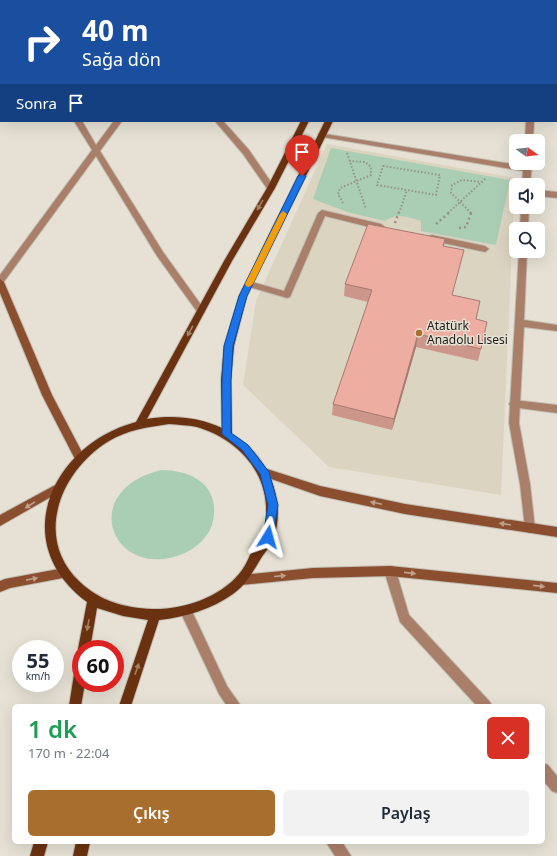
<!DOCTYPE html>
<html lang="tr">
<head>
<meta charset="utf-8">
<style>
	body { margin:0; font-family:"Noto Sans",sans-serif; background:#f2f2f3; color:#1f2937; height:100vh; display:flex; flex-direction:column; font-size:15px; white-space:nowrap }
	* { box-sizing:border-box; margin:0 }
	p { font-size:13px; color:#747a83 }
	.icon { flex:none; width:22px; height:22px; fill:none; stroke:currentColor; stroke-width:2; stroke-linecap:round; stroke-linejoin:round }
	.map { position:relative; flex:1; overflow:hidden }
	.side { position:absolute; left:12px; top:704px; width:533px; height:140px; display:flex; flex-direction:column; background:#fff; border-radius:6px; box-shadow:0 4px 16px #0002 }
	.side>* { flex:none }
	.guide { position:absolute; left:0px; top:0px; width:557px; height:122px; box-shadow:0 4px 16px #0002; background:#1a4fa0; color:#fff; overflow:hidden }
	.needle { width:26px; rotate:104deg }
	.fabs { position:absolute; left:509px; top:134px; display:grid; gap:8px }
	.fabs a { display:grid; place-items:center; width:36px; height:36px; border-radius:6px; background:#fff; box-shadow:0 4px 16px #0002; font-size:20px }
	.speed { position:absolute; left:12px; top:640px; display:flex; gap:8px; font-size:20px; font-weight:700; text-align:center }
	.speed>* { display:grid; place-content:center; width:52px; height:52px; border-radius:50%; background:#fff; box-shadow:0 4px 16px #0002; line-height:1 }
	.speed small { font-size:10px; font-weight:400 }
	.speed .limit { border:6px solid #d22; background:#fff; color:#111 }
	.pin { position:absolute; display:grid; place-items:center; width:34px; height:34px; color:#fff; margin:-41px -17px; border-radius:50% 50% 50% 0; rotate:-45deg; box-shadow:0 0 4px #0007 }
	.pin .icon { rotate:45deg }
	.me { position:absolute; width:44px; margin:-22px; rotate:8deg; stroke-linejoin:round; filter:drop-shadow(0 0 3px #0008) }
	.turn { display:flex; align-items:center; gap:14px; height:84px; padding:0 16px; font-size:18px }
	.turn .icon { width:52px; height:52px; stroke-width:2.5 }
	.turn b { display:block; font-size:28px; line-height:34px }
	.then { display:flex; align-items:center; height:38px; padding:0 16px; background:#0003; gap:8px; font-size:15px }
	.round { display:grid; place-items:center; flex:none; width:42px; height:42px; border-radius:6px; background:#f2f2f3 }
	.summary { display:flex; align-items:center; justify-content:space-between; height:68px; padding:0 16px }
	h1 { font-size:24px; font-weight:600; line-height:30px; color:#1e9e55 }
	.cta { display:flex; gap:8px; margin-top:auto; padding:8px 16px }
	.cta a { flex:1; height:46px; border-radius:6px; background:#a86e2e; color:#fff; font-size:16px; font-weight:600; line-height:46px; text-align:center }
	.cta a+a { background:#f2f2f3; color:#1f2937 }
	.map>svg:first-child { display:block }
	.built { fill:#dbd4c1 }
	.green { fill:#aaceb4 }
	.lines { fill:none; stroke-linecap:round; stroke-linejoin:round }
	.lane-casing { stroke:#c2beb2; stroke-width:2 }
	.street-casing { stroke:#c2beb2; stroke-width:2 }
	.secondary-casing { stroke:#c2beb2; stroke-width:2 }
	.primary-casing { stroke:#c2beb2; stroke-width:2 }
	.path-far1 { stroke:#959288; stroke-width:2; stroke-dasharray:1.5 2; stroke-linecap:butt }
	.path { stroke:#959288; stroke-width:2.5; stroke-dasharray:2 3; stroke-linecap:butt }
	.lane { fill:#aa7f6a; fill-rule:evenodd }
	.street { fill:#aa7f6a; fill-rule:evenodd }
	.secondary { fill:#8b4f30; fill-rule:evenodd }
	.primary { fill:#6b3211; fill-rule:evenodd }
	.wall { fill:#cc968a }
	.shaded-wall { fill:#a67a71 }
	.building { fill:#edaea1; stroke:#a67a71 }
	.oneway { fill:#a28169 }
	.oneway2 { fill:#bd9f8a }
	.route { fill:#1a73e8; stroke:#114b97 }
	.slow { fill:#f59e0b }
	.poi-dot { fill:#a86e2e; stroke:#e6e1d4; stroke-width:1.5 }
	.labels { text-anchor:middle; stroke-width:3; stroke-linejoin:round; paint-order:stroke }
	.poi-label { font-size:12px; fill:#1d1c17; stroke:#e6e1d4; text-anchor:start }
</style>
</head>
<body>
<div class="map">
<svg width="557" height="856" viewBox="0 0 557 856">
	<rect width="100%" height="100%" fill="#e6e1d4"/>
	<polygon class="built" points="327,144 515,178 501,495 329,467 243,385 256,301"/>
	<g class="green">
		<path d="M 331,148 L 510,180 L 496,245 L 421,231 L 421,221 C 409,217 396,212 385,221 L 347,212 L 313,199 Z"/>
		<path d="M 161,470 C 195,470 222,488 212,525 C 208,537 196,548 185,553 C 113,584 75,491 161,470 Z"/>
	</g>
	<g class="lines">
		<g class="lane-casing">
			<g id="lane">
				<polygon points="322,210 381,224 385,227 381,230 325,216 290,297 287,298 246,286 245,284 249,281 284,291 318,213"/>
				<polygon points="432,235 485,246 489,249 485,252 429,240 429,236"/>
				<polygon points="514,400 557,405 557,413 511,407 509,404 511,401"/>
			</g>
		</g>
		<g class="street-casing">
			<g id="street">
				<polygon points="47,0 53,0 54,1 48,1"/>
				<polygon points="275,0 286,0 287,1 276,1"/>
				<rect x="534" y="0" width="6" height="1"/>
				<rect x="0" y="53" width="1" height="4"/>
				<rect x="556" y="87" width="1" height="4"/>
				<polygon points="74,121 82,121 96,145 114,121 122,121 100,151 163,252 204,309 205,311 204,313 198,313 157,256 96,156 3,283 0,284 0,275 92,150"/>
				<polygon points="215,121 223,121 249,150 275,188 274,190 268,190 243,154"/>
				<polygon points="526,121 534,121 533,141 525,141"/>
				<polygon points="319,133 524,166 524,163 532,163 530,185 522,185 523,171 322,137 318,135"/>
				<polygon points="538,190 557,192 557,198 538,196"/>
				<polygon points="521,207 529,207 528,229 520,229"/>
				<polygon points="519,251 527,251 524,320 557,325 557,331 524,327 519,423 530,484 535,528 534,531 530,533 526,531 525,528 520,484 509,423"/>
				<polygon points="390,566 394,567 396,571 409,615 490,702 492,706 477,706 400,622 384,571 386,567"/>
				<polygon points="186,606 190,607 227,686 241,706 227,706 219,694 180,611 182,607"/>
				<polygon points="543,763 548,765 557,776 557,793 552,791 543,780"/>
				<polygon points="326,842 342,842 351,856 335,856"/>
			</g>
		</g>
		<g class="secondary-casing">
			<g id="secondary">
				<polygon points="0,279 4,282 52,395 85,458 84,461 76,461 42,395 0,293"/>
				<polygon points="264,468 320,486 405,504 557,527 557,537 405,514 320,496 260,475 259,472 260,469"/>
				<polygon points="59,483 63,484 64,487 63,490 0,526 0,515"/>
				<polygon points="390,566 557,583 557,593 390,576 313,578 241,585 237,584 235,580 237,576 241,575 313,568"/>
				<polygon points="64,568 68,569 70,573 68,577 10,588 0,592 0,581 5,579"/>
			</g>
		</g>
		<g class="primary-casing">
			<g id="primary">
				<rect x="363" y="0" width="6" height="1"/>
				<rect x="386" y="0" width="6" height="1"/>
				<path d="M 301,121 L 309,121 L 275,188 L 232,261 L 147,419 C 174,415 197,417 222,428 L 221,380 L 224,346 L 239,296 L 325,121 L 333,121 L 247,296 L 234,346 L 231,380 L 232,434 C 266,453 287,499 274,537 C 271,546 264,553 260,560 C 252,573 246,585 233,594 C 212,609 186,617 159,620 L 131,706 L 119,706 L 148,620 L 123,616 L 97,608 L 90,649 L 81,649 L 81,654 L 80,653 L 78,649 L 87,602 C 7,543 51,445 136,422 L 224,261 L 267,188 ZM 169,424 C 178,425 188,425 197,427 C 234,438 264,467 266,506 C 266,516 267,528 263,537 C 260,544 254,549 250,555 C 247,562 244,568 239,574 C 219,598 182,610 152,609 C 124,608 100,601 80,582 C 33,538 60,471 109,441 C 127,430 148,427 169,424 Z"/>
				<polygon points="81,662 81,683 85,683 81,706 69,706 75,668 77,664"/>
				<polygon points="34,842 48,842 44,856 30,856"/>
				<polygon points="76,842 90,842 87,856 73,856"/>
			</g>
		</g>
		<g class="path-far1">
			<polyline points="347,153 366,209"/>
			<polygon points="383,166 440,175 436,195 377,185"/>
			<polyline points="343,203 338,194 340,188 371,175 371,167 365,162 349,161"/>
			<polyline points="399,213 407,190"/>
			<polyline points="448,213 486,178"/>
			<polyline points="471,213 451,193 452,185 462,180 481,182"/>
		</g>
		<g class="path">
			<polyline points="395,223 399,212"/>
			<polyline points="436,224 450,212"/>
			<polyline points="459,228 466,227 471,213 470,212"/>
		</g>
		<use href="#lane" class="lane"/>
		<use href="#street" class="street"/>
		<use href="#secondary" class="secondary"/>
		<use href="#primary" class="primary"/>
	</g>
	<polygon class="wall" points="445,239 444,246 452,295 476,319 481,349 478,361 416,347 392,430 332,415 333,404 368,302 344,296 345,284"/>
	<polygon class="shaded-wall" points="418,334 416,347 392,430 394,419"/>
	<polygon class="building" points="368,224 445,239 443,246 464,250 452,295 480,301 476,319 487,322 481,349 418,334 394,419 333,404 372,290 345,284"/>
	<defs><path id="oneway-solid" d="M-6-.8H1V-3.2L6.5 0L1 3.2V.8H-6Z"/></defs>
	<g class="oneway">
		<use href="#oneway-solid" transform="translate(260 205) rotate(120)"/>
		<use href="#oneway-solid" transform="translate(190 331) rotate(119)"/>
		<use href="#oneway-solid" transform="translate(88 625) rotate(100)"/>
		<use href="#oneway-solid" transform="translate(137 669) rotate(-71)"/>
	</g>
	<g class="oneway2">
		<use href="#oneway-solid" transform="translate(376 503) rotate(-168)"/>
		<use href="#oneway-solid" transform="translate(30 505) rotate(148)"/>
		<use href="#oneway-solid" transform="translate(505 524) rotate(-171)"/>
		<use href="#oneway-solid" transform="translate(410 573) rotate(6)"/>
		<use href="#oneway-solid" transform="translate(280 576) rotate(-5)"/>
		<use href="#oneway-solid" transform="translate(32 579) rotate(-11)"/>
		<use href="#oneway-solid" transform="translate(539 586) rotate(6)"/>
	</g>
	<polygon class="route" points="302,173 306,176 247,296 233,346 231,380 231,433 248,445 269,472 278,505 273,537 268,541 263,537 268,505 260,474 242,450 222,434 222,380 224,346 239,296 298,176"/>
	<polygon class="slow" points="283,211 287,214 253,284 249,287 246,286 245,284 280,214"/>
	<circle class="poi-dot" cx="419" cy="333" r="4"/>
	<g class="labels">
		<g class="poi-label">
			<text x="427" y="330">Atatürk<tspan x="427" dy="14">Anadolu Lisesi</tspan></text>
		</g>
	</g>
</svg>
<div class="fabs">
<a><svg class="needle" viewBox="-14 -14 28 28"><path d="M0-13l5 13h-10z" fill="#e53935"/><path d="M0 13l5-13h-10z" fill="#747a83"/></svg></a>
<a><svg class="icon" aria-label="sound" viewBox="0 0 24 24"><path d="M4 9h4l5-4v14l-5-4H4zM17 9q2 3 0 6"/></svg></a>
<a><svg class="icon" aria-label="search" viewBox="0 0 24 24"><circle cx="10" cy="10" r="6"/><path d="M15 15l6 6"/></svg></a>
</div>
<div class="speed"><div>55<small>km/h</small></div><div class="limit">60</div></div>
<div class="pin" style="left:302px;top:176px;background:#d93025"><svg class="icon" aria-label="arrive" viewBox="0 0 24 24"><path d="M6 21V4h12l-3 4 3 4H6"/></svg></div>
<svg class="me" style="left:268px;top:537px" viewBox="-20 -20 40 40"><path d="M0-17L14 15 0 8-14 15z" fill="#1a73e8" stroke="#fff" stroke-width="4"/></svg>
<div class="guide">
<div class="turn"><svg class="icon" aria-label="right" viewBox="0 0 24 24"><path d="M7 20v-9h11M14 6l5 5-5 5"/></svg><div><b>40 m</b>Sağa dön</div></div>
<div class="then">Sonra<svg class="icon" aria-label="arrive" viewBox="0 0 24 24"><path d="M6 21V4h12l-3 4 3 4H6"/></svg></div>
</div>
<section class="side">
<div class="summary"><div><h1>1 dk</h1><p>170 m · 22:04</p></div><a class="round" style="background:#d93025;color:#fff"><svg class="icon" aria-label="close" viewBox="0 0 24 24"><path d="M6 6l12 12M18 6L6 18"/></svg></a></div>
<div class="cta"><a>Çıkış</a><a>Paylaş</a></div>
</section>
</div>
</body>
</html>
